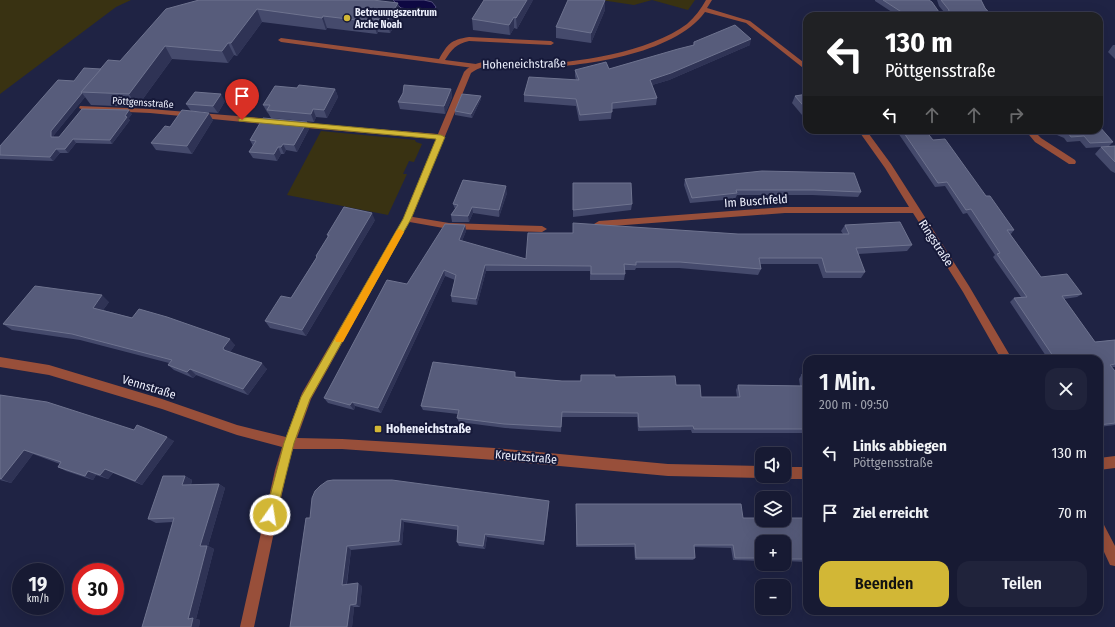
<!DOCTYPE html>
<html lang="de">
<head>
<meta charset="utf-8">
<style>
	body { margin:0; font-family:"Fira Sans Condensed",sans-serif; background:#20233b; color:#f1f3f6; height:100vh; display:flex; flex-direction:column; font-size:15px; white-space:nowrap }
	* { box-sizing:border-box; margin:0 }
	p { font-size:13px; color:#9ea1ac }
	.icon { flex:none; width:22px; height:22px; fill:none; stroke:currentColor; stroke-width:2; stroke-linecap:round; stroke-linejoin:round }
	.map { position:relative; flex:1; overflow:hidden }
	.side { position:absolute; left:803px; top:355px; width:300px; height:260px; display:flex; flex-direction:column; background:#171a33; border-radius:12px; box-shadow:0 4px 16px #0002,0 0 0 1px #36384e }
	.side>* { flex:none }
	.banner { position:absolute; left:803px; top:12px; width:300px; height:122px; border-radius:12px; box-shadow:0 4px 16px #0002,0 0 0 1px #36384e; background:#202124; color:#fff; overflow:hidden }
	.buttons { position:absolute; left:755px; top:447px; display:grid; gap:8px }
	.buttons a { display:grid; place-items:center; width:36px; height:36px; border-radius:8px; background:#171a33; box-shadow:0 4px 16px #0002,0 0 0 1px #36384e; font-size:20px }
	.speed { position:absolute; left:12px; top:563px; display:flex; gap:8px; font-size:20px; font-weight:700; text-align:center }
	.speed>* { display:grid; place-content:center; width:52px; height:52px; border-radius:50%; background:#171a33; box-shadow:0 4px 16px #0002,0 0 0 1px #36384e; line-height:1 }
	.speed small { font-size:10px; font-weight:400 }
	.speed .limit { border:6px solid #d22; background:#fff; color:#111 }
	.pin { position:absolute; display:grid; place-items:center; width:34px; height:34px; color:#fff; margin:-41px -17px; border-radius:50% 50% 50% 0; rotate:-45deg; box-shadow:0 0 4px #0007 }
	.pin .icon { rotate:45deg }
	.me { position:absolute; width:44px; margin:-22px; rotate:13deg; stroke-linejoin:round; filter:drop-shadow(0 0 3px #0008) }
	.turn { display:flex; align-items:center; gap:14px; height:84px; padding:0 16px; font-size:18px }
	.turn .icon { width:52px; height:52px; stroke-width:2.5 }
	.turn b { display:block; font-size:28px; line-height:34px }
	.lanes { display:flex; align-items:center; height:38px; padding:0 16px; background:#0003; justify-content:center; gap:20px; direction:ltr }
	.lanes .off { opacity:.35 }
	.round { display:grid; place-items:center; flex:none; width:42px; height:42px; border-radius:12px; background:#20233b }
	.overview { display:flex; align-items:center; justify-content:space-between; height:68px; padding:0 16px }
	h1 { font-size:24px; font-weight:600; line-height:30px }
	.action { display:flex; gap:8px; margin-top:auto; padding:8px 16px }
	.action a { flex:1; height:46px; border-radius:12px; background:#d2b736; color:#111; font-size:16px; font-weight:600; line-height:46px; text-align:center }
	.action a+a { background:#20233b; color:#f1f3f6 }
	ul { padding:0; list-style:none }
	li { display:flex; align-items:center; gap:12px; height:60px; padding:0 16px }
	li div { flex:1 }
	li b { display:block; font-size:15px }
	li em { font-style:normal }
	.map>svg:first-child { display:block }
	.green { fill:#393212 }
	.water { fill:#0e0842; stroke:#504d7a }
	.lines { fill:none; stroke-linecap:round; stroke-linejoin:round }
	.service { fill:#984f3a; fill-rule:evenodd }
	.minor { fill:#984f3a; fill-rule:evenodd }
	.wall { fill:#454a6c }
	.shaded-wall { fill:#2f3355 }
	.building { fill:#575c7b; stroke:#6e738f }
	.route { fill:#d2b736; stroke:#887723 }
	.slow { fill:#f59e0b }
	.poi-dot { fill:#d2b736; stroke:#161939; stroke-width:1.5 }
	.labels { text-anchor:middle; stroke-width:4; stroke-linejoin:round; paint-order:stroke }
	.far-poi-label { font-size:10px; font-weight:bold; fill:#ebeefb; stroke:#161939; text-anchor:start }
	.far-street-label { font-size:10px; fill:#ebeefb; stroke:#161939 }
	.street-label { font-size:12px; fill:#ebeefb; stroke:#161939 }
	.poi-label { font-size:12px; font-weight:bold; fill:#ebeefb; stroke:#161939; text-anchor:start }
</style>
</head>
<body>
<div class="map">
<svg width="1115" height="627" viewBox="0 0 1115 627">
	<rect width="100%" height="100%" fill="#1f2344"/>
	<g class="green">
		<polygon points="0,0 131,0 116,7 0,94"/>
		<polygon points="601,0 695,0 688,10 652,0 634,5"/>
		<polygon points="321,131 415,140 416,142 422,144 414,162 409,161 403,174 407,174 388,215 287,195"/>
	</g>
	<polygon class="water" points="393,0 424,0 432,2 436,7 434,10 426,12 401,8"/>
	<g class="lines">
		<g class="service">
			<path d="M 469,37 L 551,41 L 554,43 L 551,45 L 469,41 C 456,44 452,49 445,60 L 476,64 L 476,68 L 473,68 L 281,42 L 278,40 L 281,38 L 439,59 C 448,44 450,40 469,37 Z"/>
			<polygon points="407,216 449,223 542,226 547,229 542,232 449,229 404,221 403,219 404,217"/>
		</g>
		<g class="minor">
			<path d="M 706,0 L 712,0 L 707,8 L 750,21 L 807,65 L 807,71 L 746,23 L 705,12 C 674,55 580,67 530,68 C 510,68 489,60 471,73 L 411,219 L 311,399 L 297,438 L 342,439 L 495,448 L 668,464 L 762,466 L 762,476 L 766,476 L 762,478 L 668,476 L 495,460 L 342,449 L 293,449 L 287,470 L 254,627 L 240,627 L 275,470 L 282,447 L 237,435 L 162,409 L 49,375 L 0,367 L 0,357 L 49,365 L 162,399 L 237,425 L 286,437 L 302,393 L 403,219 L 436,139 L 295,127 L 292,126 L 292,122 L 438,134 L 464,72 C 480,54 508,64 529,64 C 574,64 650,52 687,24 C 695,17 701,9 706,0 Z"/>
			<polygon points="80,106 150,109 274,119 278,122 274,125 150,113 83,110 79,108"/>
			<polygon points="858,130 866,130 891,164 969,286 1012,359 1001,359 963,292 913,213 785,213 599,227 594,224 599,221 785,207 909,207 885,168"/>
			<polygon points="1025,130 1033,130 1041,138 1075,160 1076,162 1075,164 1069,164 1035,142"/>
			<polygon points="1115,456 1115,468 1099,470 1099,458"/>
			<polygon points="784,467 807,467 807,479 784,479 780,477 784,476"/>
			<polygon points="1099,521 1103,523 1115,546 1115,566 1110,565 1099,541"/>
		</g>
	</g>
	<g class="wall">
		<polygon points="199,0 401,16 390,33 378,32 377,34 327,28 326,30 262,22 237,56 234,55 228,63 172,59 137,107 91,105 85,97 54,135 54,137 59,137 132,114 128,119 130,120 112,144 76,143 68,153 60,153 53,161 0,159 0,146 74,81 120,61"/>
		<polygon points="533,0 517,29 514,28 510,35 473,30 472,19"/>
		<polygon points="605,0 605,10 591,43 556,38 556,27"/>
		<polygon points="875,0 929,0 939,12 944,12 939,6 937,0 981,0 985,8 992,16 898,16 875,1"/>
		<polygon points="694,42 750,45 669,80 652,85 657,98 656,105 612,109 611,119 579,121 576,106 524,102 524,95 576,80 575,76 575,70 609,69 693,46"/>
		<polygon points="1113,45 1115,45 1115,59 1108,52"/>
		<polygon points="297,88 335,89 338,97 327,118 316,117 314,122 271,118 268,113 267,112 263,105"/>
		<polygon points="451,89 452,97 445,114 400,109 398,102 403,93"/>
		<polygon points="807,94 807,121 792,103 795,96"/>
		<polygon points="481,99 472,118 455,115 455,111"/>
		<polygon points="225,101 218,113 191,111 186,104"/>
		<polygon points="213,120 192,154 156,150 151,143 170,127"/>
		<polygon points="309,129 297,152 286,150 284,154 281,154 277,161 253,158 249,152 253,146 250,140"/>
		<polygon points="896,130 925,130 933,140 986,196 1014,230 1011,234 1010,234 1041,277 1082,294 1077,297 1064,299 1095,342 1115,340 1115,367 1112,367 1115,371 1115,425 1099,427 1099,359 1048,359 1010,302 1014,298 1021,297 993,257 995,255 967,213 963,214 945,186 935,187"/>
		<polygon points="1053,130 1099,130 1113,142 1109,146 1115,146 1115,173 1111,171 1095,154 1101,147 1086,148 1080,141 1067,142 1064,138 1057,135"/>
		<polygon points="685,179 861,192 858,197 812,195 737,195 735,199 690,203 684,185"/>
		<polygon points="573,183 632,204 631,210 573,217"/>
		<polygon points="507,193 499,217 473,213 469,222 452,222 451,215 455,209 453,204"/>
		<polygon points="375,220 306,336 270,328 265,321 291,298 316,258 316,256 328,237 327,235"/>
		<polygon points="465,225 466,231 462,241 526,259 738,234 843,234 841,231 845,225 912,245 907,251 858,254 865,272 861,278 823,278 818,264 760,264 761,269 758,275 679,268 636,268 635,270 624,270 625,274 624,280 590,280 590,271 486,271 477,305 452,302 451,296 455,280 445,276 381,413 355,406 354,410 328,403 324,398 407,284"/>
		<polygon points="109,302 103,310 235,345 230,352 267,369 248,395 196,375 193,378 174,370 168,365 169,363 80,340 12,330 3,324"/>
		<polygon points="802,374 807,374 807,433 692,433 691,430 638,431 637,417 562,417 561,432 505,428 459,422 457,418 458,414 423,410 421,406 516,377 562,381 580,381 581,375 615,377 676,385 701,397 737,397 736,390 738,385 800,386 799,379"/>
		<polygon points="0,395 134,430 174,441 142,485 113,473 108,479 96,475 93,480 66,471 58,467 60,464 33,454 11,483 0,480"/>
		<polygon points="185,476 192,480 191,485 219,484 225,488 208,546 214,549 196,619 200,620 199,627 142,627 173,522 156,523 148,519"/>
		<polygon points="576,504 743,518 807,518 807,562 784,561 784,542 762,542 762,561 733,560 731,548 694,547 695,558 693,560 635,560 634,547 576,547"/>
		<polygon points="549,505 544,545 487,537 485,549 459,546 457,542 457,530 404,522 402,545 351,550 347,584 362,586 360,607 354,607 352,627 290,627 306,518"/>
	</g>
	<g class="shaded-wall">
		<polygon points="527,0 533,0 517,29 516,18"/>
		<polygon points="605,0 605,10 591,43 591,33"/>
		<polygon points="398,3 401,16 390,33 387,21"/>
		<polygon points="257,9 262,22 237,56 231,43"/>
		<polygon points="323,16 327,28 326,30 322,18"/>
		<polygon points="514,17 514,28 510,35 509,25"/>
		<polygon points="375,19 378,32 377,34 373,22"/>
		<polygon points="751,39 750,45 669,80 649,86 650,80"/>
		<polygon points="228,43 234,55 228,63 222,51"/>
		<polygon points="165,46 172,59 137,107 129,94"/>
		<polygon points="335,89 338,97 327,118 324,110"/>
		<polygon points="451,89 452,97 445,114 444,106"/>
		<polygon points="82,93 85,97 54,135 54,141 51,137 51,131"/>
		<polygon points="221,94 225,101 218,113 213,106"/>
		<polygon points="481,96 481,99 472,118 471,114"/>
		<polygon points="313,109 316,117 314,122 311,114"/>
		<polygon points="129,110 132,114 128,119 130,120 112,144 110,140"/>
		<polygon points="209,113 213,120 192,154 187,146"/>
		<polygon points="307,122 309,129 297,152 294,145"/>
		<polygon points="73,139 76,143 68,153 65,149"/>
		<polygon points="283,144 286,150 284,154 281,147"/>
		<polygon points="278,147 281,154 277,161 274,154"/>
		<polygon points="56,149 60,153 53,161 50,157"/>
		<polygon points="506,186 507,193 499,217 499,210"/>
		<polygon points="472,207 473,213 469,222 468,216"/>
		<polygon points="372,213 375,220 306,336 302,330"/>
		<polygon points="465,225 466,231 460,246 459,240"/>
		<polygon points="485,265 486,271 477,305 476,299"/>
		<polygon points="444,270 445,276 381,413 378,408"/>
		<polygon points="102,295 109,302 100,314 93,308"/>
		<polygon points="230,339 235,345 229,354 223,348"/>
		<polygon points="262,363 267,369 248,395 243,389"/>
		<polygon points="190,369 196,375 193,378 187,372"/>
		<polygon points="352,402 355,406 354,410 350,405"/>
		<polygon points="167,437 174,441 142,485 135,481"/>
		<polygon points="24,450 33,454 11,483 1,479"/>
		<polygon points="105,469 113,473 108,479 100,475"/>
		<polygon points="88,471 96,475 93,480 85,476"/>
		<polygon points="185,476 192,480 189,489 182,485"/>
		<polygon points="219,484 225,488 208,546 214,549 196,619 200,620 199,627 191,627 188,619 200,546"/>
		<polygon points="549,501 549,505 544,545 544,541"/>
		<polygon points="401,519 404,522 402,545 399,541"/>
		<polygon points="485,534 487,537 485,549 483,546"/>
		<polygon points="347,546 351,550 346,587 342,585"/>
		<polygon points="358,583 362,586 360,607 356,604"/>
		<polygon points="350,605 354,607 352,627 347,627"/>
	</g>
	<g class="building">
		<polygon points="199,0 373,0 398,3 387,21 375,19 373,22 323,16 322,18 257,9 231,43 228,43 222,51 165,46 129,94 81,92 108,60 120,61 166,9"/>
		<polygon points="484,0 527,0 516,18 514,17 509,25 472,19"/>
		<polygon points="568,0 605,0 591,33 556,27"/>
		<polygon points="883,0 929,0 932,2 939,12 948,13 949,10 941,0 981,0 985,8 992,16 903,16 903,13"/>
		<polygon points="735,25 751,39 671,73 650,80 657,98 612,103 612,112 580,115 576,99 524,95 529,77 579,80 575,70 606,62 609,69 678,49 694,45 694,42"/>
		<polygon points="84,68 101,69 81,92 82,93 51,131 51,137 59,137 82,109 129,110 125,116 127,117 110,140 73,139 65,149 56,149 50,157 0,155 0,146 58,80 74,81"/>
		<polygon points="299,85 335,89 324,110 313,109 311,114 267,110 270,105 263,105 275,86 297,88"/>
		<polygon points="404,85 451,89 444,106 398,102 403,93"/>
		<polygon points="195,92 221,94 213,106 186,104"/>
		<polygon points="462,94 481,96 471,114 455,111"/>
		<polygon points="807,94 807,110 795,96"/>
		<polygon points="182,110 209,113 187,146 151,143 165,126 170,127"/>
		<polygon points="263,118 307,122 294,145 283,144 281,147 278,147 274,154 249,152 256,141 250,140"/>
		<polygon points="1099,126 1113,142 1090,143 1084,136 1071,137 1068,133 1061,130 1099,130"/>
		<polygon points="902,130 925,130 933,140 945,139 986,196 990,196 1014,230 1007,230 1041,277 1067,274 1082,294 1062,296 1095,342 1115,340 1115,364 1110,365 1115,371 1115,423 1099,425 1099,359 1055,359 1014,298 1027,297 997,254 1000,253 971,209 966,210 947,182 938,183"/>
		<polygon points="1115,146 1115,162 1101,147"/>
		<polygon points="762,171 854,173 861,192 814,190 736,190 737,193 692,198 685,179"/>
		<polygon points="463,180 506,186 499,210 472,207 468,216 451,215 458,205 453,204"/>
		<polygon points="573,183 631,183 632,204 573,210"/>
		<polygon points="344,207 372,213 302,330 265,321 281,296 291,298 317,257 316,256 329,235 327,235"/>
		<polygon points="900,222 912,245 856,248 865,272 826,272 822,258 759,258 761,269 680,262 636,262 636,265 624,264 625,274 591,274 591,266 485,265 476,299 451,296 456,275 444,270 378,408 352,402 350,405 324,398 387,280 407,284 445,224 465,225 459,240 526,259 528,233 573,233 573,223 738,234 849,234 845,225"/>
		<polygon points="35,286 102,295 93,308 132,318 139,309 167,317 230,339 223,348 224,350 262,363 243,389 190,369 187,372 168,365 172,360 72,334 3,324"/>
		<polygon points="433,362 515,372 515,377 562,381 581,381 581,375 615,375 615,377 675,376 676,385 700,385 701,397 740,397 738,385 805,386 802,374 807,374 807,429 694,429 693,426 639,427 638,413 562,412 561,427 504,424 457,418 459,410 421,406"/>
		<polygon points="0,395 47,402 134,430 137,425 167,437 135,481 105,469 100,475 88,471 85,476 58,467 61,462 24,450 1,479 0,478"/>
		<polygon points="163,476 185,476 182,485 219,484 200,546 207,546 188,619 193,618 191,627 142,627 174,518 148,519"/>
		<polygon points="333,480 392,480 549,501 544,541 485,534 483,546 457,542 458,526 401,519 399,541 347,546 342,585 358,583 356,604 350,605 347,627 290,627 306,518 310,518 312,498 315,491 320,486 327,481"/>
		<polygon points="576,504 741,504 743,518 762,518 762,520 784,520 784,518 807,518 807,559 784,559 784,542 762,542 762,558 735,558 733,545 694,545 695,558 636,558 635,544 577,545"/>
	</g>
	<polygon class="route" points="242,117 441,135 445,137 411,219 310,399 294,443 276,515 274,519 270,521 267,519 265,515 284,443 301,397 403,219 436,139 239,121 238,120"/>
	<polygon class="slow" points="400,229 404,232 343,342 336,342 335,339 336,337 397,230"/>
	<g class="poi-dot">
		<circle cx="347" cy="18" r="4"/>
		<rect x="374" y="425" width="8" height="8" rx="2"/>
	</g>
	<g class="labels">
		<g class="far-poi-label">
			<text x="355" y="16">Betreuungszentrum<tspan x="355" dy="12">Arche Noah</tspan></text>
		</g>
		<g class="far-street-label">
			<text transform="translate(143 102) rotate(4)" y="4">Pöttgensstraße</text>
		</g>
		<g class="street-label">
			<text transform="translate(524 64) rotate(-1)" y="4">Hoheneichstraße</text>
			<text transform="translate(756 201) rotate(-4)" y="4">Im Buschfeld</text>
			<text transform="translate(936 243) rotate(57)" y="4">Ringstraße</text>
			<text transform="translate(149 387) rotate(17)" y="4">Vennstraße</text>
			<text transform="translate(526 457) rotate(5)" y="4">Kreutzstraße</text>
		</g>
		<g class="poi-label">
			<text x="386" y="433">Hoheneichstraße</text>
		</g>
	</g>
</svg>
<div class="buttons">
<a><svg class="icon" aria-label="sound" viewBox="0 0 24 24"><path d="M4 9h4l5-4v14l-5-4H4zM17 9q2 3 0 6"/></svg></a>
<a><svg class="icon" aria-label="layers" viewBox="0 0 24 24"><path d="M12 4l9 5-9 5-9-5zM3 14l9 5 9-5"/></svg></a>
<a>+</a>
<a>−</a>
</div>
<div class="speed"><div>19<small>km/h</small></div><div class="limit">30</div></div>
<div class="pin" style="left:242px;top:120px;background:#d93025"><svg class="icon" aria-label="arrive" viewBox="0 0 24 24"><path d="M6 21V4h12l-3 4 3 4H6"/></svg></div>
<svg class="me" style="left:270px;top:515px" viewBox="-20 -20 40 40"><circle r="17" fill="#d2b736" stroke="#fff" stroke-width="3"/><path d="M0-11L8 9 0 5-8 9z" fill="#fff"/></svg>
<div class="banner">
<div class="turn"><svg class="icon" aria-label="left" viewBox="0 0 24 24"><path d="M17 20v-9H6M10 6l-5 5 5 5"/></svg><div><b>130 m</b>Pöttgensstraße</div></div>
<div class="lanes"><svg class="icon" aria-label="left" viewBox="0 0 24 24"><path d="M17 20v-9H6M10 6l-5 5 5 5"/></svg><svg class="icon off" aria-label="ahead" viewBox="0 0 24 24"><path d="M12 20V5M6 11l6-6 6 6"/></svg><svg class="icon off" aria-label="ahead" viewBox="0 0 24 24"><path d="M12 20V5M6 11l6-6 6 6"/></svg><svg class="icon off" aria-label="right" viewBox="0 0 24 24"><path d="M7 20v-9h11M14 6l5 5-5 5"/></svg></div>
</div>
<section class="side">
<div class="overview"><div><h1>1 Min.</h1><p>200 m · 09:50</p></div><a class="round"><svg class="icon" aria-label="close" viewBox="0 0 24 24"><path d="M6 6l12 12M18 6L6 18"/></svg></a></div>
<ul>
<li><svg class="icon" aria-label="left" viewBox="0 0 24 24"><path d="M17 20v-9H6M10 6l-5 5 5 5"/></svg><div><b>Links abbiegen</b><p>Pöttgensstraße</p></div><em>130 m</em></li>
<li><svg class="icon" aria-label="arrive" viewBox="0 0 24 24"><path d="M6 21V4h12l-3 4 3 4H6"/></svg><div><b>Ziel erreicht</b></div><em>70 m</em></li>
</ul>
<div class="action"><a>Beenden</a><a>Teilen</a></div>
</section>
</div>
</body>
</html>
